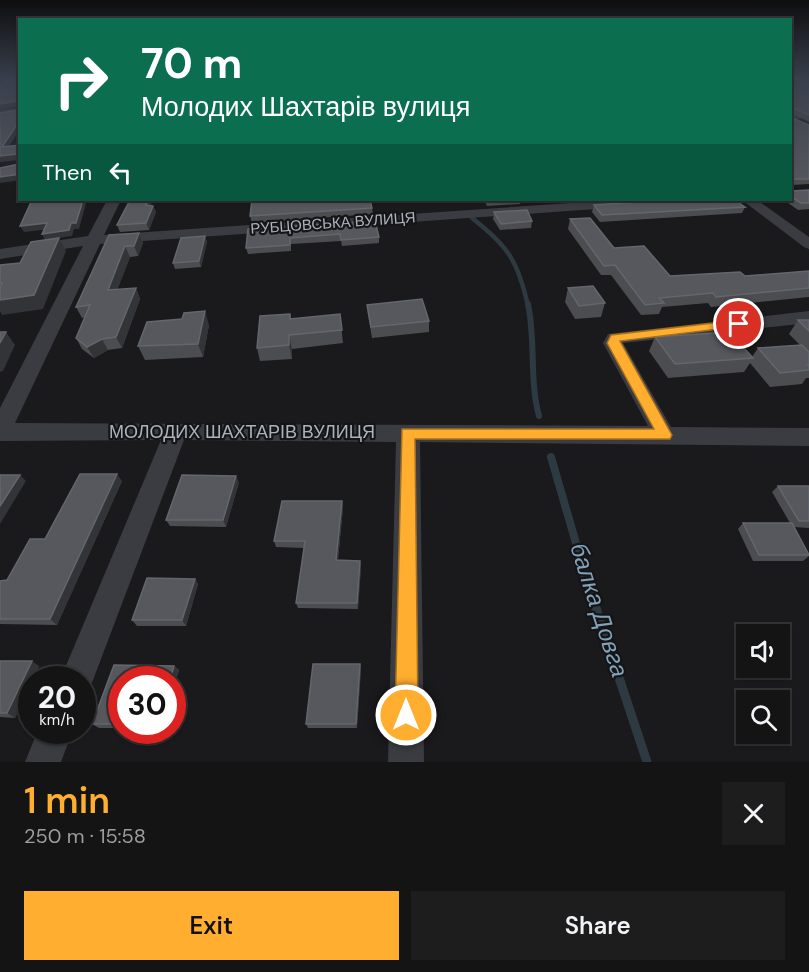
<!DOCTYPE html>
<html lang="en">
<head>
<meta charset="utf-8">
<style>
	body { margin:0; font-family:"DM Sans",sans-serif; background:#1d1d1e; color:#f1f3f6; height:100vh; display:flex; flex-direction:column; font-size:22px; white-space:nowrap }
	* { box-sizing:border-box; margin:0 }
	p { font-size:20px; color:#9d9ea0 }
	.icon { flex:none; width:33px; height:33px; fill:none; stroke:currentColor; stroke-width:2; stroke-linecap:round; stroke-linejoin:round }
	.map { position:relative; height:762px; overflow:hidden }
	.sheet { display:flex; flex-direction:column; background:#141415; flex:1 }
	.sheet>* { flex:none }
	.banner { position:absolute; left:18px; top:18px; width:774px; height:183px; border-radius:0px; box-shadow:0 2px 4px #0004,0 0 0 2px #333334; background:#0b6e4f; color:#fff; overflow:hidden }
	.controls { position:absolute; left:736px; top:624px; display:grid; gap:12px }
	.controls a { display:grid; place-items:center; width:54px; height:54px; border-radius:0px; background:#141415; box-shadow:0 2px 4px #0004,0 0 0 2px #333334; font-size:30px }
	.speed { position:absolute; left:18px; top:666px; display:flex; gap:12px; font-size:30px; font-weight:700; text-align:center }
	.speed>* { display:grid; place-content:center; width:78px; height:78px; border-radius:50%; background:#141415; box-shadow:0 2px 4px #0004,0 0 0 2px #333334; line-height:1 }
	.speed small { font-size:15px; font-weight:400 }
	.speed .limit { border:9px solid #d22; background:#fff; color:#111 }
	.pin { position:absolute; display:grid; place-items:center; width:51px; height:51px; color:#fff; margin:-26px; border:3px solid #fff; border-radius:50%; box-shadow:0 2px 6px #0007 }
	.me { position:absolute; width:66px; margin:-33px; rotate:0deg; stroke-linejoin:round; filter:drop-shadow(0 0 4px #0008) }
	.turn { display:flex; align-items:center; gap:21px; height:126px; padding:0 24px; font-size:27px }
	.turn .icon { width:78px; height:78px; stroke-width:2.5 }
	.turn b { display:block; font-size:42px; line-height:51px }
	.then { display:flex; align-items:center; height:57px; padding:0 24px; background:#0003; gap:12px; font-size:22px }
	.round { display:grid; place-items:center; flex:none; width:63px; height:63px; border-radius:0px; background:#1d1d1e }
	.summary { display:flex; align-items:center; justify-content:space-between; height:102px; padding:0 24px }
	h1 { font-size:36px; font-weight:600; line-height:45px; color:#ffae2f }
	.cta { display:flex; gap:12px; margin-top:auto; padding:12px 24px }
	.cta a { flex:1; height:69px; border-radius:0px; background:#ffae2f; color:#111; font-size:24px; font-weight:600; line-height:69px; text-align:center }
	.cta a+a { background:#1d1d1e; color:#f1f3f6 }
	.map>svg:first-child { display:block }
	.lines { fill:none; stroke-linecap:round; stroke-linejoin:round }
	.stream-far3 { stroke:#2e3a42; stroke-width:4.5 }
	.stream-far2 { stroke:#2e3a42; stroke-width:6 }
	.stream-far1 { stroke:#2e3a42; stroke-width:8 }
	.stream { stroke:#2e3a42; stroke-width:9 }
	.minor { fill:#3a3c42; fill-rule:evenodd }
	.wall { fill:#4b4d51 }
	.shaded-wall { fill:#333437 }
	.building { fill:#56585d; stroke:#63666c; stroke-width:1.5 }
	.route { fill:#ffae2f; stroke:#a6711f; stroke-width:1.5 }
	.labels { text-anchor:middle; stroke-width:4.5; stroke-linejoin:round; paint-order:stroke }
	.far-street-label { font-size:15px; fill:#abb2bd; stroke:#151517 }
	.street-label { font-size:18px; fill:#abb2bd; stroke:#151517 }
	.near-water-label { font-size:24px; font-style:italic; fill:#81a2b9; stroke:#151517 }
</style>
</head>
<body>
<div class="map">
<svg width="809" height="762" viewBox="0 0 809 762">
	<rect width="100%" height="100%" fill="#1a1a1c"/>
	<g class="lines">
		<path class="stream-far3" d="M 472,218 C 508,246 518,261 528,306"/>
		<path class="stream-far2" d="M 528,304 C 536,342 529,379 539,416"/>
		<polyline class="stream-far1" points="551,457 585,574"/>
		<polyline class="stream" points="584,572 647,762"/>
		<g class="minor">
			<polygon points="20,108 20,114 0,116 0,110"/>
			<polygon points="809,112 809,118 790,119 790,113"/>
			<polygon points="107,200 121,200 104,235 615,200 674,200 667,204 100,244 15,423 648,426 603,343 608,334 809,311 809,323 623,343 671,427 809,428 809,446 420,442 424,762 388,762 396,442 184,440 93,680 88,692 82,694 82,680 60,680 161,440 0,441 0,408 83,246 0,259 0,249 88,236"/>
			<polygon points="742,200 757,200 809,237 809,249 804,247"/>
			<polygon points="38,730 73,730 61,762 25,762"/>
		</g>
	</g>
	<g class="wall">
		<polygon points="790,79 809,79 809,122 791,113"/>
		<polygon points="790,117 809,125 809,184 792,185 792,191 809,190 809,209 798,210 784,200 790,200"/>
		<polygon points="130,200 153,200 150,206 153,206 156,212 149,230 120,232 117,225"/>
		<polygon points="391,200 437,200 392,202"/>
		<polygon points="484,200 521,200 520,204 487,206"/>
		<polygon points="669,200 745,207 742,213 600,222 592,212 594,205"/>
		<polygon points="372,208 373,214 252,223 250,216"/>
		<polygon points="494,212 532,221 531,228 500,230 493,219"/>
		<polygon points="570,219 614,248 670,276 745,276 809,271 809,297 711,307 708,303 662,307 659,314 641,315 611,275 601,275 568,229"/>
		<polygon points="248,229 379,237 379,243 342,246 341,241 291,244 291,251 248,254 246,248"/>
		<polygon points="139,233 143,243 138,256 130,257 117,290 136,288 140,299 122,348 108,350 94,358 82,349 76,338 85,317 82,318 76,307 109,235"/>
		<polygon points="205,236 207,242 201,267 175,269 173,263"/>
		<polygon points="568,288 605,303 601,317 575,319 565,302"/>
		<polygon points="367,305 429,321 429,332 372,338 368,315"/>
		<polygon points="290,314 291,319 340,314 343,343 292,349 292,359 260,361 257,348"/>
		<polygon points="798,320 809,320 809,351 808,351 809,352 809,378 806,378 802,384 770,387 750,363 744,372 668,378 649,351 655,337 752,357 758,348 800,345 789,334"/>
		<polygon points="209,325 203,357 145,360 138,346"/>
		<polygon points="122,481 57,625 0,624 0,581 7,580 45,539"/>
		<polygon points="239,482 226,527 170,526 166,520"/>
		<polygon points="778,486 809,486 809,528 794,527 809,554 809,556 803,561 753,561 738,529 743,523 790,523 772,492"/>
		<polygon points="342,501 343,508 338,560 360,561 361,567 358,609 298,608 296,603 304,548 276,547 274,541"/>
		<polygon points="195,579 198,584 186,626 137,626 132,620"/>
		<polygon points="0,661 39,666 33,680 32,680 15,718 0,717"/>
		<polygon points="360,664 361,669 357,728 308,728 306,724"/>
		<polygon points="114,665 174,666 179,670 172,693 172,680 122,680 122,728 99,728 92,724"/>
	</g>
	<g class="shaded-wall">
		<polygon points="17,101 20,106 0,110 0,104"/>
		<polygon points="20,120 20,129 5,152 2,147"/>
		<polygon points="17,154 20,160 0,162 0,156"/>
		<polygon points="20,174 20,180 0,183 0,177"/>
		<polygon points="83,200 94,200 87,200 79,229 74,229 72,236 45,240 42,234"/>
		<polygon points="148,200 153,200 148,212 146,205"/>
		<polygon points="153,206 156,212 149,230 146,223"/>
		<polygon points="47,223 50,229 24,232 20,226"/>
		<polygon points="139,233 143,243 138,256 134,246"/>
		<polygon points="205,236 207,242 201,267 199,261"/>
		<polygon points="59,238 66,251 43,309 2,315 0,311 0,300"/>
		<polygon points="125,246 130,257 113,301 108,290"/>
		<polygon points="136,288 140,299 122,348 116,337"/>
		<polygon points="205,311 209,325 203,357 198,344"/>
		<polygon points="6,332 15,345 3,371 0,372 0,343"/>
		<polygon points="289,335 292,349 292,359 289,345"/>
		<polygon points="102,339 108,350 94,358 87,347"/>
		<polygon points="117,474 122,481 57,625 50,619"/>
		<polygon points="20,475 26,481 0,524 0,506"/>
		<polygon points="236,476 239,482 226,527 223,520"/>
		<polygon points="342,501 343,508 337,567 336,560"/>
		<polygon points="360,561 361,567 358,609 357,603"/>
		<polygon points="195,579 198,584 186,626 182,620"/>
		<polygon points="32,661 39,666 33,680 32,680 32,683 15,718 7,713"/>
		<polygon points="360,664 361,669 357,728 356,724"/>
		<polygon points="174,666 179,670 172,693 172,680 170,680"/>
	</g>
	<g class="building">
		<polygon points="5,79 20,79 20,120 2,147 20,145 20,174 0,177 0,168 19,164 17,154 0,156 0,113 19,110 17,101 0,104 0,86"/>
		<polygon points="790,79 809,79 809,115 793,108 791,108 790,113"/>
		<polygon points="790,117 809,125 809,179 792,179 792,191 809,190 809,203 801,203 790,196"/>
		<polygon points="32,200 83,200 76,223 71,223 69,230 42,234 47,223 20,226"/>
		<polygon points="130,200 148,200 146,205 153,206 146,223 117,225"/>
		<polygon points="252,200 370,200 372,208 250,216"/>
		<polygon points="669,200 735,200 745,207 602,215 594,205"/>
		<polygon points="527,210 532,221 501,224 494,212"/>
		<polygon points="590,218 614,248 644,246 670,276 740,272 745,276 809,271 809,288 716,297 713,293 659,298 664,303 645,305 615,265 604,266 570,219"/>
		<polygon points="375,221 379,237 341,240 340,234 290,238 290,245 246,248 248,229"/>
		<polygon points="139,233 134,246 125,246 108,290 136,288 116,337 102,339 87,347 76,338 90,305 76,307 109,235"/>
		<polygon points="205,236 199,261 173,263 181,238"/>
		<polygon points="59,238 34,295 0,300 0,286 2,283 0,283 0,265 20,263 31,242"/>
		<polygon points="593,286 605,303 579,306 568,288"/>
		<polygon points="422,299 429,321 371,327 367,305"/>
		<polygon points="205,311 198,344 138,346 147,322 182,319 184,313"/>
		<polygon points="290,314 290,319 340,314 342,330 289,335 289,345 257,348 260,316"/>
		<polygon points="798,320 809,320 809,331"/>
		<polygon points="0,332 6,332 0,343"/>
		<polygon points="730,332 753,358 675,364 655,337"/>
		<polygon points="802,345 809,352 809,365 808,365 809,366 809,370 780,373 758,348"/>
		<polygon points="80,474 117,474 50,619 0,619 0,581 7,580 30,539 45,539"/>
		<polygon points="0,475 20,475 0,506"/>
		<polygon points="182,475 236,476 223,520 166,520"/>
		<polygon points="778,486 809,486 809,521 799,521"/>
		<polygon points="282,501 342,501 336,560 360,561 357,603 296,603 305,541 274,541"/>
		<polygon points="743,523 792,523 809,555 759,555"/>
		<polygon points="147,578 195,579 182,620 132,620"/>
		<polygon points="0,661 32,661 7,713 0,713"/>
		<polygon points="313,664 360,664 356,724 306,724"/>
		<polygon points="114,665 174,666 170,680 122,680 122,724 92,724"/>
	</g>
	<linearGradient id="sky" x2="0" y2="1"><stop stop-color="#0e0e0f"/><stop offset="0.42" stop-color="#383e4b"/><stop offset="1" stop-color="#383e4b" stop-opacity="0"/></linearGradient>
	<rect width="809" height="186" fill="url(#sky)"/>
	<polygon class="route" points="739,320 743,321 743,326 620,341 672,435 670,439 415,439 418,715 414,723 406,726 399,723 395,715 402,429 654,429 607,343 611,335"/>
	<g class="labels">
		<g class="far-street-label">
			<text transform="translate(333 223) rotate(-4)" y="5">РУБЦОВСЬКА ВУЛИЦЯ</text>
		</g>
		<g class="street-label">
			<text x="242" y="438">МОЛОДИХ ШАХТАРІВ ВУЛИЦЯ</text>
		</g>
		<g class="near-water-label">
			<text transform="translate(599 610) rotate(72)" y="8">балка Довга</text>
		</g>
	</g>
</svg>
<div class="controls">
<a><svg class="icon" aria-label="sound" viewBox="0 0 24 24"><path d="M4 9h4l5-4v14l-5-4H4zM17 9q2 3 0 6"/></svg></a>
<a><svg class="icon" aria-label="search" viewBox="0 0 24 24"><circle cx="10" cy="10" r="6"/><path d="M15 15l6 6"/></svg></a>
</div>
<div class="speed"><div>20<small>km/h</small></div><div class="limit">30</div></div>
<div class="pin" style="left:739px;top:324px;background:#d93025"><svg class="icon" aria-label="arrive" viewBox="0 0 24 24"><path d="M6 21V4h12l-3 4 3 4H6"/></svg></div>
<svg class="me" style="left:406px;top:715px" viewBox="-20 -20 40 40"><circle r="17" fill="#ffae2f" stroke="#fff" stroke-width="3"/><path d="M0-11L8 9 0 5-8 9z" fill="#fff"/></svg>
<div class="banner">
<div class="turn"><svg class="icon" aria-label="right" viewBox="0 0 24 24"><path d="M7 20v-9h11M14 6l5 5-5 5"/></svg><div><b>70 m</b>Молодих Шахтарів вулиця</div></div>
<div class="then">Then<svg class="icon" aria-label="left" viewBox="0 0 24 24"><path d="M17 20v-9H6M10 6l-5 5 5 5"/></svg></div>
</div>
</div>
<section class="sheet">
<div class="summary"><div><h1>1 min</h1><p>250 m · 15:58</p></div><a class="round"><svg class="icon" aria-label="close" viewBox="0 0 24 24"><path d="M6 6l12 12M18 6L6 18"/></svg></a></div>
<div class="cta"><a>Exit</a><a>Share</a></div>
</section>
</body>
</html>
